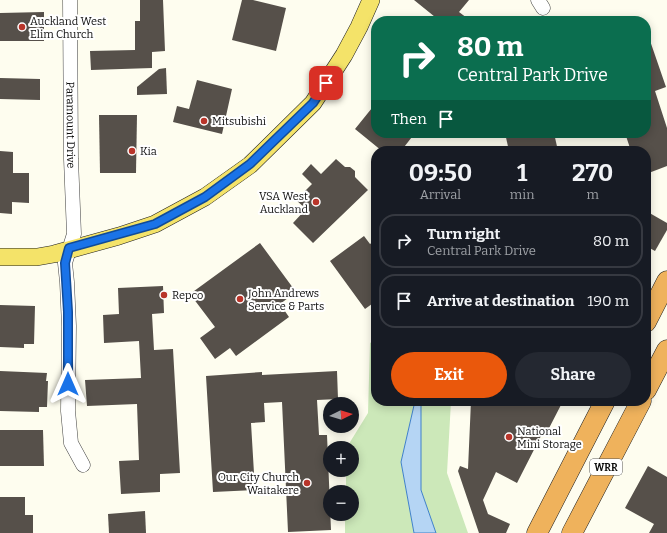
<!DOCTYPE html>
<html lang="en">
<head>
<meta charset="utf-8">
<style>
	body { margin:0; font-family:Bitter,serif; background:#242831; color:#f1f3f6; height:100vh; display:flex; flex-direction:column; font-size:15px; white-space:nowrap }
	* { box-sizing:border-box; margin:0 }
	p { font-size:13px; color:#9ea1a6 }
	.icon { flex:none; width:22px; height:22px; fill:none; stroke:currentColor; stroke-width:2; stroke-linecap:round; stroke-linejoin:round }
	.map { position:relative; flex:1; overflow:hidden }
	.panel { position:absolute; left:371px; top:146px; width:280px; height:260px; display:flex; flex-direction:column; background:#171b24; border-radius:16px; box-shadow:0 2px 10px #0003 }
	.panel>* { flex:none }
	.guide { position:absolute; left:371px; top:16px; width:280px; height:122px; border-radius:16px; box-shadow:0 2px 10px #0003; background:#0b6e4f; color:#fff; overflow:hidden }
	.needle { width:26px; rotate:85deg }
	.fabs { position:absolute; left:323px; top:397px; display:grid; gap:8px }
	.fabs a { display:grid; place-items:center; width:36px; height:36px; border-radius:50%; background:#171b24; box-shadow:0 2px 10px #0003; font-size:20px }
	.pin { position:absolute; display:grid; place-items:center; width:34px; height:34px; color:#fff; margin:-17px; border-radius:8px; box-shadow:0 2px 6px #0006 }
	.me { position:absolute; width:44px; margin:-22px; rotate:0deg; stroke-linejoin:round; filter:drop-shadow(0 0 3px #0008) }
	.turn { display:flex; align-items:center; gap:14px; height:84px; padding:0 20px; font-size:18px }
	.turn .icon { width:52px; height:52px; stroke-width:2.5 }
	.turn b { display:block; font-size:28px; line-height:34px }
	.then { display:flex; align-items:center; height:38px; padding:0 20px; background:#0003; gap:8px; font-size:15px }
	.eta { display:flex; justify-content:space-evenly; align-items:center; height:68px; text-align:center }
	.eta b { font-size:24px; font-weight:700; line-height:28px }
	.action { display:flex; gap:8px; margin-top:auto; padding:8px 20px }
	.action a { flex:1; height:46px; border-radius:24px; background:#ea580c; color:#fff; font-size:16px; font-weight:700; line-height:46px; text-align:center }
	.action a+a { background:#242831; color:#f1f3f6 }
	ul { padding:0; list-style:none }
	li { display:flex; align-items:center; gap:12px; height:54px; margin:0 8px 6px; padding:0 12px; border:2px solid #363941; border-radius:16px }
	li div { flex:1 }
	li b { display:block; font-size:15px }
	li em { font-style:normal }
	.map>svg:first-child { display:block }
	.green { fill:#cce8b9 }
	.water { fill:#b5d5f4; stroke:#3f80c9 }
	.building { fill:#56504a }
	.lines { fill:none; stroke-linecap:round; stroke-linejoin:round }
	.minor-casing { stroke:#414141; stroke-width:15 }
	.major-casing { stroke:#1f1f1f; stroke-width:18 }
	.highway-casing { stroke:#1f1f1f; stroke-width:21 }
	.minor { stroke:#fff; stroke-width:14 }
	.major { stroke:#f4e369; stroke-width:17 }
	.highway { stroke:#efb25c; stroke-width:20 }
	.route-casing { stroke:#114b97; stroke-width:10 }
	.route { stroke:#1a73e8; stroke-width:7 }
	.poi-dot { fill:#b9352a; stroke:#fff; stroke-width:1.5 }
	.labels { text-anchor:middle; stroke-width:4; stroke-linejoin:round; paint-order:stroke }
	.shield { fill:#fff; stroke:#565656; stroke-width:1 }
	.shield-label { font-size:10px; font-weight:bold; fill:#0e0e0e }
	.poi-label { font-size:11px; fill:#0e0e0e; stroke:#fff; text-anchor:start }
	.street-label { font-size:11px; fill:#0e0e0e; stroke:#fff }
</style>
</head>
<body>
<div class="map">
<svg width="667" height="533" viewBox="0 0 667 533">
	<rect width="100%" height="100%" fill="#fefdef"/>
	<g class="green">
		<polygon points="376,339 376,401 415,401 401,462 414,533 345,533 345,514 352,514 352,492 346,492 346,470 352,470 352,448 347,447 368,413 370,343"/>
		<polygon points="421,401 451,401 447,473 468,533 436,533 421,490"/>
	</g>
	<polygon class="water" points="415,401 421,401 421,490 436,533 414,533 401,462"/>
	<g class="building">
		<polygon points="140,0 163,0 165,51 152,52 152,68 91,70 90,51 135,50 135,21 140,21"/>
		<polygon points="242,0 253,0 286,8 276,51 232,40"/>
		<polygon points="414,0 469,0 459,12 471,21 440,21"/>
		<polygon points="44,12 44,41 0,41 0,13"/>
		<polygon points="647,32 666,87 655,91 667,128 667,166 646,174 646,151 631,151 625,133 646,133 646,33"/>
		<polygon points="166,68 167,94 137,95 137,87 159,69"/>
		<polygon points="0,78 40,79 40,100 0,99"/>
		<polygon points="197,80 232,89 222,134 173,122 177,106 189,109"/>
		<polygon points="376,103 376,133 415,133 401,151 382,151 355,129"/>
		<polygon points="99,115 137,115 136,173 100,173"/>
		<polygon points="505,133 554,133 558,151 509,151"/>
		<polygon points="0,151 13,152 13,173 29,173 29,203 12,202 12,214 0,213"/>
		<polygon points="336,159 345,167 350,167 355,171 355,177 368,190 313,243 293,223 306,209 296,200 312,184 302,174 311,164 321,174"/>
		<polygon points="646,211 667,223 667,230 655,251 646,246"/>
		<polygon points="364,236 370,244 376,240 376,301 365,309 330,261"/>
		<polygon points="260,243 296,292 280,304 289,317 236,356 230,348 215,359 200,338 215,327 190,294"/>
		<polygon points="163,286 164,313 152,314 154,350 173,349 180,473 160,474 160,492 121,494 119,461 139,460 137,404 87,406 85,380 141,378 139,341 104,343 103,315 119,314 118,288"/>
		<polygon points="0,305 35,306 34,344 24,344 24,348 0,347"/>
		<polygon points="0,371 47,373 46,381 48,381 47,407 39,407 39,412 0,411"/>
		<polygon points="337,371 338,399 317,400 319,435 327,435 331,530 288,532 282,402 264,403 265,422 251,423 255,490 213,492 206,376 262,372 262,375"/>
		<polygon points="471,401 563,401 545,436 542,434 517,483 496,472 483,500 488,514 510,524 506,533 479,533 458,471 460,466 468,469"/>
		<polygon points="0,430 43,430 44,466 0,466"/>
		<polygon points="648,466 667,477 667,533 649,533 654,524 625,508"/>
		<polygon points="0,497 25,497 25,515 33,515 33,533 0,533"/>
		<polygon points="145,511 146,533 109,533 108,514"/>
	</g>
	<g class="lines">
		<g class="minor-casing">
			<g id="minor">
				<path id="s1" d="M 70,0 L 71,159 L 74,234 L 65,263 L 67,282 L 69,326 L 68,411 L 71,443 L 83,465"/>
				<polyline points="538,0 543,8"/>
			</g>
		</g>
		<g class="major-casing">
			<polyline id="major" points="0,257 37,257 54,254 119,236 155,224 205,197 250,165 313,103 344,55 359,27 371,0"/>
		</g>
		<g class="highway-casing">
			<g id="highway">
				<polyline points="646,322 667,281"/>
				<polyline points="646,390 667,350"/>
				<polyline points="537,533 605,401"/>
				<polyline points="572,533 641,401"/>
			</g>
		</g>
		<use href="#minor" class="minor"/>
		<use href="#major" class="major"/>
		<use href="#highway" class="highway"/>
	</g>
	<g class="lines">
		<g class="route-casing">
			<polyline id="route" points="68,384 68,312 65,263 69,248 155,224 205,197 250,164 313,103 326,83"/>
		</g>
		<use href="#route" class="route"/>
	</g>
	<g class="poi-dot">
		<circle cx="22" cy="27" r="4"/>
		<circle cx="204" cy="121" r="4"/>
		<circle cx="132" cy="151" r="4"/>
		<circle cx="316" cy="202" r="4"/>
		<circle cx="164" cy="295" r="4"/>
		<circle cx="240" cy="299" r="4"/>
		<circle cx="509" cy="437" r="4"/>
		<circle cx="307" cy="483" r="4"/>
	</g>
	<g class="labels">
		<rect class="shield" x="590" y="459" width="32" height="16" rx="3"/>
		<g class="shield-label">
			<text x="606" y="471">WRR</text>
		</g>
		<g class="poi-label">
			<text x="30" y="25">Auckland West<tspan x="30" dy="13">Elim Church</tspan></text>
			<text x="212" y="125">Mitsubishi</text>
			<text x="140" y="155">Kia</text>
			<text x="308" y="200" text-anchor="end">VSA West<tspan x="308" dy="13">Auckland</tspan></text>
			<text x="248" y="297">John Andrews<tspan x="248" dy="13">Service &amp; Parts</tspan></text>
			<text x="172" y="299">Repco</text>
			<text x="517" y="435">National<tspan x="517" dy="13">Mini Storage</tspan></text>
			<text x="299" y="481" text-anchor="end">Our City Church<tspan x="299" dy="13">Waitakere</tspan></text>
		</g>
		<g class="street-label">
			<text dy="4" stroke="none"><textPath href="#s1" startOffset="125">Paramount Drive</textPath></text>
		</g>
	</g>
</svg>
<div class="fabs">
<a><svg class="needle" viewBox="-14 -14 28 28"><path d="M0-13l5 13h-10z" fill="#e53935"/><path d="M0 13l5-13h-10z" fill="#9ea1a6"/></svg></a>
<a>+</a>
<a>−</a>
</div>
<div class="pin" style="left:326px;top:83px;background:#d93025"><svg class="icon" aria-label="arrive" viewBox="0 0 24 24"><path d="M6 21V4h12l-3 4 3 4H6"/></svg></div>
<svg class="me" style="left:68px;top:384px" viewBox="-20 -20 40 40"><path d="M0-17L14 15 0 8-14 15z" fill="#1a73e8" stroke="#fff" stroke-width="4"/></svg>
<div class="guide">
<div class="turn"><svg class="icon" aria-label="right" viewBox="0 0 24 24"><path d="M7 20v-9h11M14 6l5 5-5 5"/></svg><div><b>80 m</b>Central Park Drive</div></div>
<div class="then">Then<svg class="icon" aria-label="arrive" viewBox="0 0 24 24"><path d="M6 21V4h12l-3 4 3 4H6"/></svg></div>
</div>
<section class="panel">
<div class="eta">
<div><b>09:50</b><p>Arrival</p></div>
<div><b>1</b><p>min</p></div>
<div><b>270</b><p>m</p></div>
</div>
<ul>
<li><svg class="icon" aria-label="right" viewBox="0 0 24 24"><path d="M7 20v-9h11M14 6l5 5-5 5"/></svg><div><b>Turn right</b><p>Central Park Drive</p></div><em>80 m</em></li>
<li><svg class="icon" aria-label="arrive" viewBox="0 0 24 24"><path d="M6 21V4h12l-3 4 3 4H6"/></svg><div><b>Arrive at destination</b></div><em>190 m</em></li>
</ul>
<div class="action"><a>Exit</a><a>Share</a></div>
</section>
</div>
</body>
</html>
